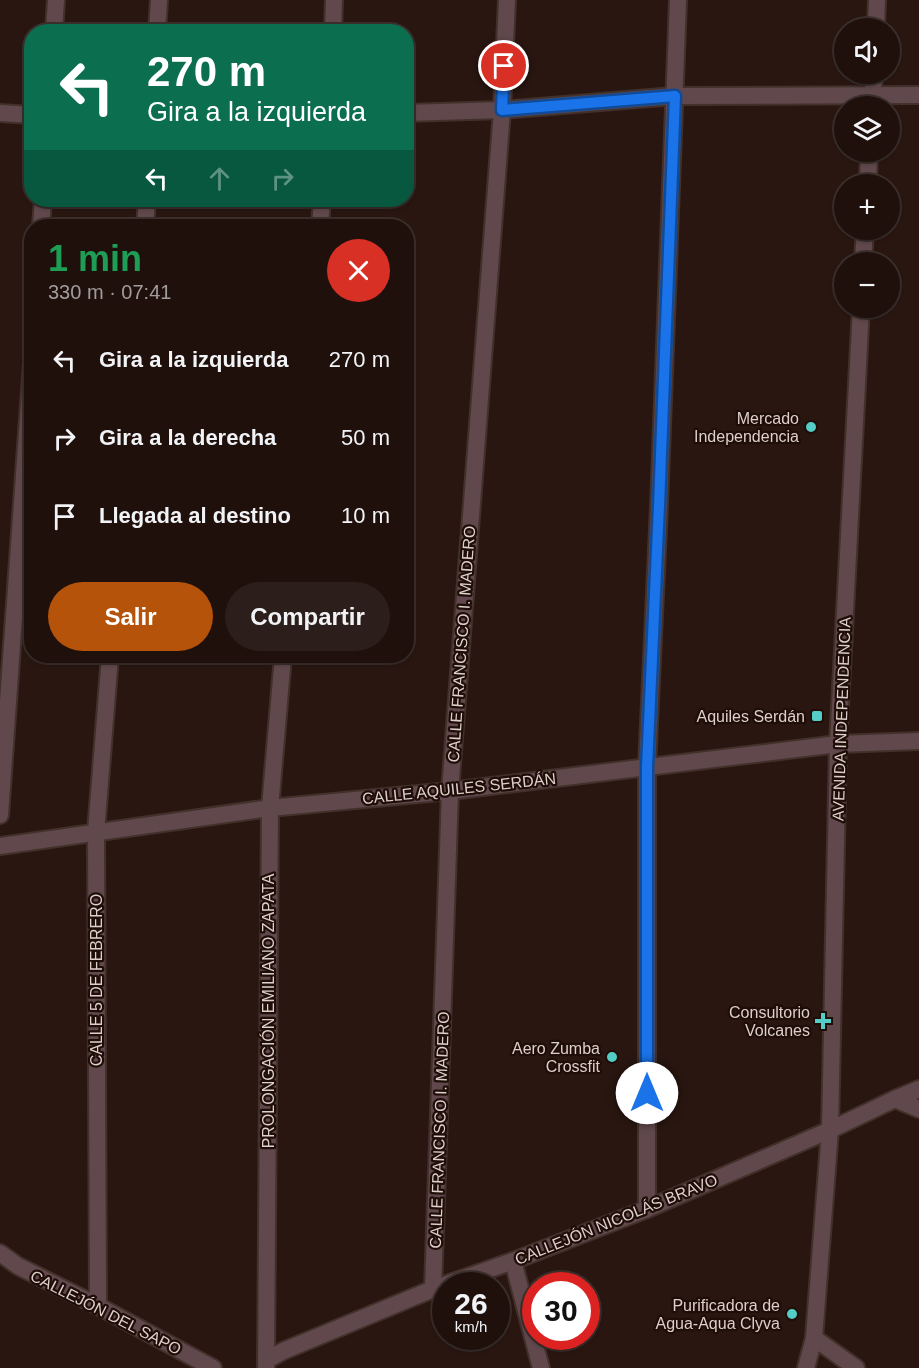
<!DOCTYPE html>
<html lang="es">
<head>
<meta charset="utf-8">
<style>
	body { margin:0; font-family:Arial,sans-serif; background:#2c1e1a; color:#f1f3f6; height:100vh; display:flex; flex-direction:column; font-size:22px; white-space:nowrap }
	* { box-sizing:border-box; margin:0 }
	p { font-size:20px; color:#a19d9d }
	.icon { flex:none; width:33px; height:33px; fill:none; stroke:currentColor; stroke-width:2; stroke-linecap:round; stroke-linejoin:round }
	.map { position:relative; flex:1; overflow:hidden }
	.drawer { position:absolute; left:24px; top:219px; width:390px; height:444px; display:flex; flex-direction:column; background:#1f100c; border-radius:24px; box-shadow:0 2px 4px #0004,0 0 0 2px #3c302d }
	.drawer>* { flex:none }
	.top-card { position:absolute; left:24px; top:24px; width:390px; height:183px; border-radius:24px; box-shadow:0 2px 4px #0004,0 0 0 2px #3c302d; background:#0b6e4f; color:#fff; overflow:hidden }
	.fabs { position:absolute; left:834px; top:18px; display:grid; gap:12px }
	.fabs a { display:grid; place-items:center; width:66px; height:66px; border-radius:50%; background:#1f100c; box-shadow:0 2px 4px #0004,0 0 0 2px #3c302d; font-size:30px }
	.speed { position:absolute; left:432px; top:1272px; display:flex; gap:12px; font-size:30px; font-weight:700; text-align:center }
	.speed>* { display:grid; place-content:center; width:78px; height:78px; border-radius:50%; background:#1f100c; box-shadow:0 2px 4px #0004,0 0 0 2px #3c302d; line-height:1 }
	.speed small { font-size:15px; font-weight:400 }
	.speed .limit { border:9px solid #d22; background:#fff; color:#111 }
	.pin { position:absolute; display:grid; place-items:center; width:51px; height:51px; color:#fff; margin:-26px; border:3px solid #fff; border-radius:50%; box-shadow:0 2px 6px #0007 }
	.me { position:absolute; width:66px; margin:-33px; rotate:0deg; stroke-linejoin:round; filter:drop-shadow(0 0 4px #0008) }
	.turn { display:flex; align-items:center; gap:21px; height:126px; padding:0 24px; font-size:27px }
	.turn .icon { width:78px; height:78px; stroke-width:2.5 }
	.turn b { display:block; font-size:42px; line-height:51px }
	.lanes { display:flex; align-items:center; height:57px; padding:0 24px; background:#0003; justify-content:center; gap:30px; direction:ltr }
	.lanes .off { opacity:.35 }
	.round { display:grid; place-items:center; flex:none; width:63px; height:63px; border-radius:32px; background:#2c1e1a }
	.head { display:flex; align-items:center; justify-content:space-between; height:102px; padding:0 24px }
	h1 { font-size:36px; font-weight:800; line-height:45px; color:#1e9e55 }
	.action { display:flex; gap:12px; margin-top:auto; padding:12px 24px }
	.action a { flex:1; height:69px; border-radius:36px; background:#b45309; color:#fff; font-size:24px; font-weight:800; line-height:69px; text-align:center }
	.action a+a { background:#2c1e1a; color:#f1f3f6 }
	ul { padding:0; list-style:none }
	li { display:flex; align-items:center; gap:18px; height:78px; padding:0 24px }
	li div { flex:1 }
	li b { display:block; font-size:22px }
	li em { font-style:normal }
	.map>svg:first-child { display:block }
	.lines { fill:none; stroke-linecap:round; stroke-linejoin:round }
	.minor-casing { stroke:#42302a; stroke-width:20 }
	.tertiary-casing { stroke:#42302a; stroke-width:20 }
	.minor { stroke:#60484c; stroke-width:16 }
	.tertiary { stroke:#60484c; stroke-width:16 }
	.route-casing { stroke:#114b97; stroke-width:15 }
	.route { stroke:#1a73e8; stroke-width:10 }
	.poi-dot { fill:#54cdc7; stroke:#1f0d08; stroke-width:2 }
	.labels { text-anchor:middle; stroke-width:4.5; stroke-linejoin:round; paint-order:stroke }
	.poi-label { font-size:16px; fill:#ddcfcb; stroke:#1f0d08; text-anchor:end }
	.street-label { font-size:16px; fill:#ddcfcb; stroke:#1f0d08 }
</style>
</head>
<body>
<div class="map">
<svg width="919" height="1368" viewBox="0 0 919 1368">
	<rect width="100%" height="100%" fill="#291610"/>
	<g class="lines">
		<g class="minor-casing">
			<g id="minor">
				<polyline points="54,32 56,0"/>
				<polyline points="157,32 159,0"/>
				<polyline points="333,32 334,0"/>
				<polyline points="41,226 43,200"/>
				<polyline points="145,226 147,200"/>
				<polyline points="320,226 322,200"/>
				<polyline points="0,815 32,362"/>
				<polyline points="0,846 270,808 450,791 838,744 919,741"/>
				<polyline points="895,1099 919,1109"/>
				<polyline points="647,1209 647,767 659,506 678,0"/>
				<polyline points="0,1253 18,1266 98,1306 213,1368"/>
				<polyline points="433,1289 450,791 502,110 507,0"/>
				<polyline points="98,1306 96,832 110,656"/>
				<polyline points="814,1338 856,1368"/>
				<polyline points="267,1360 283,1351 433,1289 513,1261"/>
				<polyline points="266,1368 270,808 283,656"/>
				<polyline points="806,1368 814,1338 830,1130"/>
			</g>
		</g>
		<g class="tertiary-casing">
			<g id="tertiary">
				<polyline points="876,28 877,0"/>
				<polyline points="872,106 874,74"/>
				<polyline points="0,113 32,115"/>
				<polyline points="406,113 502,110 675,96 919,95"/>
				<polyline points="868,184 869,152"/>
				<polyline points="863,262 865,230"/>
				<polyline points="830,1130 838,744 861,308"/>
				<polyline points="541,1368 513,1261 647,1209 830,1130 895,1099 919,1089"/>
			</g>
		</g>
		<use href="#minor" class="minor"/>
		<use href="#tertiary" class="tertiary"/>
	</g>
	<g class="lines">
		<g class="route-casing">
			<polyline id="route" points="504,66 502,110 675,96 659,506 647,767 647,1093"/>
		</g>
		<use href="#route" class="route"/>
	</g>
	<g class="poi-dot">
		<circle cx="811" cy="427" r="6"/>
		<rect x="811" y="710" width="12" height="12" rx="3"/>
		<path d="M820 1012h6v6h6v6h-6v6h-6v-6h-6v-6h6z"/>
		<circle cx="612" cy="1057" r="6"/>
		<circle cx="792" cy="1314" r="6"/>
	</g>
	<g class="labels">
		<g class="poi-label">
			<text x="799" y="424">Mercado<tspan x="799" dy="18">Independencia</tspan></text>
			<text x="805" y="722">Aquiles Serdán</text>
			<text x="810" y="1018">Consultorio<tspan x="810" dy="18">Volcanes</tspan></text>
			<text x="600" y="1054">Aero Zumba<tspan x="600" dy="18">Crossfit</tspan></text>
			<text x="780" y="1311">Purificadora de<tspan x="780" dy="18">Agua-Aqua Clyva</tspan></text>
		</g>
		<g class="street-label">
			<text transform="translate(461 644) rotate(-86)" y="6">CALLE FRANCISCO I. MADERO</text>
			<text transform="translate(841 719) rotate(-88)" y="6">AVENIDA INDEPENDENCIA</text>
			<text transform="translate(459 788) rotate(-6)" y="6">CALLE AQUILES SERDÁN</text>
			<text transform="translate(96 980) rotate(-90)" y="6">CALLE 5 DE FEBRERO</text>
			<text transform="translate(268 1011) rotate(-90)" y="6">PROLONGACIÓN EMILIANO ZAPATA</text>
			<text transform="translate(439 1130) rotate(-88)" y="6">CALLE FRANCISCO I. MADERO</text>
			<text transform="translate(616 1219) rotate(-22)" y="6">CALLEJÓN NICOLÁS BRAVO</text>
			<text transform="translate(106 1312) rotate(27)" y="6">CALLEJÓN DEL SAPO</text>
		</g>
	</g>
</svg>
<div class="fabs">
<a><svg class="icon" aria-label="sound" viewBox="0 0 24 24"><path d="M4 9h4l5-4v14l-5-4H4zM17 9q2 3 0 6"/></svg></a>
<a><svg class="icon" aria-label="layers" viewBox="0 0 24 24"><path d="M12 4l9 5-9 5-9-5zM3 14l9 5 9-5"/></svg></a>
<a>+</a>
<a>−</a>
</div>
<div class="speed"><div>26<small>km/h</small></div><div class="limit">30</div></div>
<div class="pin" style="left:504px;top:66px;background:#d93025"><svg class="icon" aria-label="arrive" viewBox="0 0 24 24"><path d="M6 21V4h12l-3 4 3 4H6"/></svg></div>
<svg class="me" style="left:647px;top:1093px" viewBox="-20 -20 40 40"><circle r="19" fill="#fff"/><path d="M0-13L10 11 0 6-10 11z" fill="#1a73e8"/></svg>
<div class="top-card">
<div class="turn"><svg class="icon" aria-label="left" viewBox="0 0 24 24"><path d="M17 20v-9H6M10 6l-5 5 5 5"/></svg><div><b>270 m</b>Gira a la izquierda</div></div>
<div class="lanes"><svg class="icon" aria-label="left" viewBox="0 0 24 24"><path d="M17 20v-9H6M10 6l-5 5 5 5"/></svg><svg class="icon off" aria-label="ahead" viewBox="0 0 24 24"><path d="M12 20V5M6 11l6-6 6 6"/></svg><svg class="icon off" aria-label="right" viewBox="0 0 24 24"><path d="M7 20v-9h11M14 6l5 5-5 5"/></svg></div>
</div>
<section class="drawer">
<div class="head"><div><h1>1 min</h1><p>330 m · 07:41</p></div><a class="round" style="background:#d93025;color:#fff"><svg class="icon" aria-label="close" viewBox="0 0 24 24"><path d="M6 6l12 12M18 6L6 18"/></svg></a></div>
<ul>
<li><svg class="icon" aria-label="left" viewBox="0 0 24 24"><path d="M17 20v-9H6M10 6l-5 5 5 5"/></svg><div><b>Gira a la izquierda</b></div><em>270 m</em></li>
<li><svg class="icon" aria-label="right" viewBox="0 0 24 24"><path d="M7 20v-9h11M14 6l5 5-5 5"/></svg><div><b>Gira a la derecha</b></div><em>50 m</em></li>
<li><svg class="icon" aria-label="arrive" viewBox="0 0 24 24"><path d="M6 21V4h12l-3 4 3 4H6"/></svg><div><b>Llegada al destino</b></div><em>10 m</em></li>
</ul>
<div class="action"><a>Salir</a><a>Compartir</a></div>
</section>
</div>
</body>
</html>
